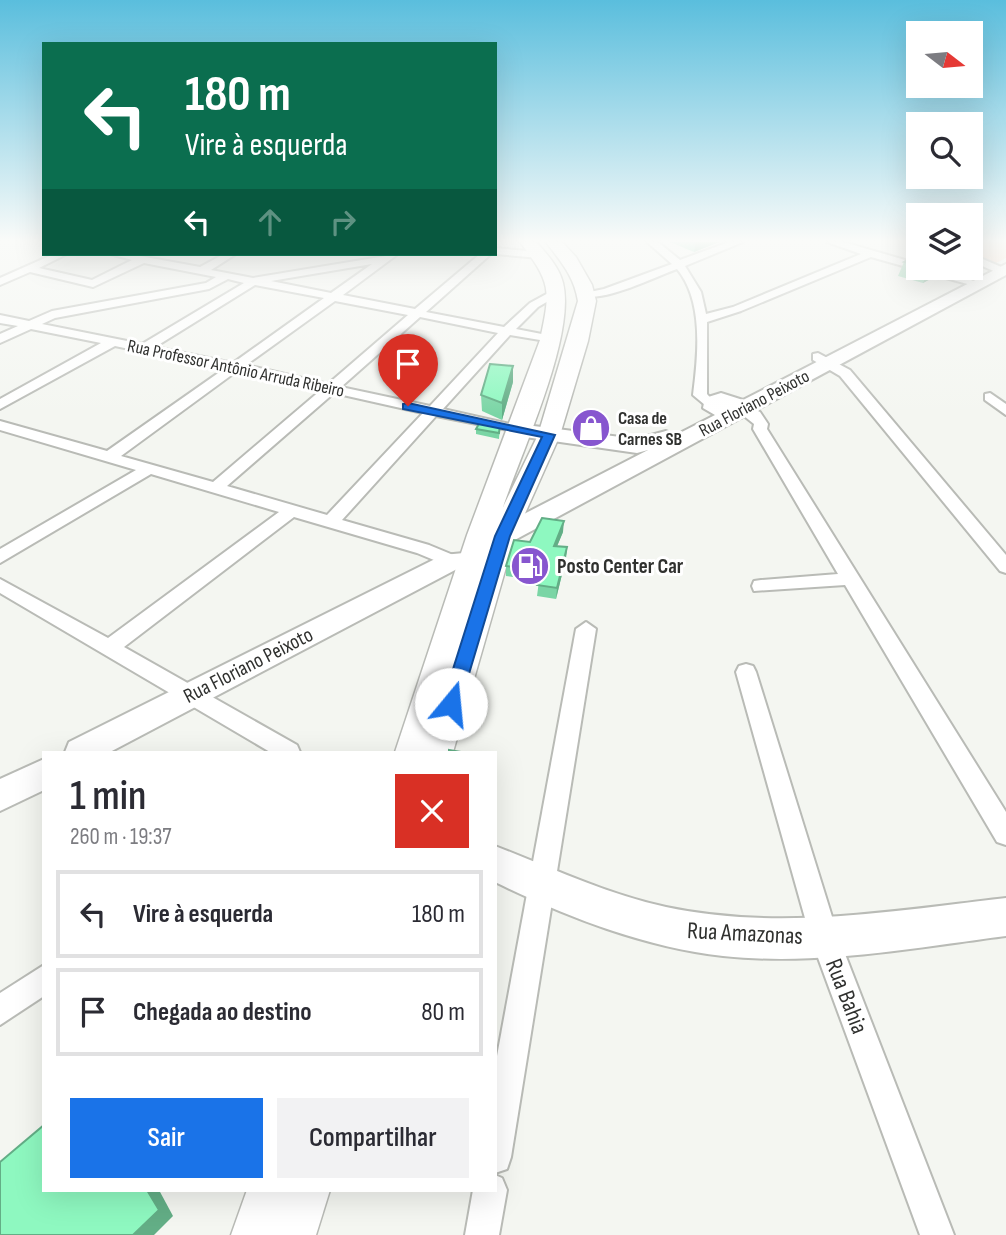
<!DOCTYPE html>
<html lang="pt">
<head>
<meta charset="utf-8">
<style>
	body { margin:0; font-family:"Sofia Sans Condensed",sans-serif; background:#f2f2f3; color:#2b2b33; height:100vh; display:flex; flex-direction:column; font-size:26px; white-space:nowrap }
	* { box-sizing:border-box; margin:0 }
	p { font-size:23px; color:#7c7c81 }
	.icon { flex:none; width:38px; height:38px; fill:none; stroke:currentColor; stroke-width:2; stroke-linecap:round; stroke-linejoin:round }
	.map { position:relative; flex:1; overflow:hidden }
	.drawer { position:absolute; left:42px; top:751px; width:455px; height:441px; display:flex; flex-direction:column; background:#fff; border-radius:0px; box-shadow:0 7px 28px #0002 }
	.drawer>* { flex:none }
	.top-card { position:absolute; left:42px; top:42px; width:455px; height:214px; border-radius:0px; box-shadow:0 7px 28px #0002; background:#0b6e4f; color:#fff; overflow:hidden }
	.needle { width:46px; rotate:106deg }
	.controls { position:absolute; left:906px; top:21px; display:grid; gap:14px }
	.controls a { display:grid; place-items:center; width:77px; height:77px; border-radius:0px; background:#fff; box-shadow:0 7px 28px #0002; font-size:35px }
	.pin { position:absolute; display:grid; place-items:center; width:60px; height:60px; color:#fff; margin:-72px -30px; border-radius:50% 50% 50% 0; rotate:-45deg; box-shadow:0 0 7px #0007 }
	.pin .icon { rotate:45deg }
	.me { position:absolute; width:77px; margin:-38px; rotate:17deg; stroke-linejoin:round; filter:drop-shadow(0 0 5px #0008) }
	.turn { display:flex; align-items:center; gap:24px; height:147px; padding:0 28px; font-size:32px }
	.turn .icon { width:91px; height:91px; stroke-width:2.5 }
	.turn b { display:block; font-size:49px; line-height:60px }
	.lanes { display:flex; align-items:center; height:66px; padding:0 28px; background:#0003; justify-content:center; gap:35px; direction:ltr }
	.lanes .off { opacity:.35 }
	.round { display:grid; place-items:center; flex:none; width:74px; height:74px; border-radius:0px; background:#f2f2f3 }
	.overview { display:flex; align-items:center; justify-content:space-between; height:119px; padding:0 28px }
	h1 { font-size:42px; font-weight:600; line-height:52px }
	.button { display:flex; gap:14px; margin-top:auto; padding:14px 28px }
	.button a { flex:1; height:80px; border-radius:0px; background:#1a73e8; color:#fff; font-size:28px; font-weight:600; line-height:80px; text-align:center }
	.button a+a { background:#f2f2f3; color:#2b2b33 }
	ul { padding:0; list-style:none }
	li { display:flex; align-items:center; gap:21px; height:88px; margin:0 14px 10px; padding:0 14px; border:4px solid #e1e1e2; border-radius:0px }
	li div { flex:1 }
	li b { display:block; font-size:26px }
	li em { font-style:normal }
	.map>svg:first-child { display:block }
	.green { fill:#fdd7bf }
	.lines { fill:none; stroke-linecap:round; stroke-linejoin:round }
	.street-casing { stroke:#b9bbb6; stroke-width:4 }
	.secondary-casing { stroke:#b9bbb6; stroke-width:4 }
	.primary-casing { stroke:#b9bbb6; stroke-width:3 }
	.street { fill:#fff; fill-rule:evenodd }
	.secondary { fill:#fff; fill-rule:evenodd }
	.primary { fill:#fff; fill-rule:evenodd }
	.wall { fill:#7ad5a5 }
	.shaded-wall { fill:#63ae86 }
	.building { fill:#8ef8c0; stroke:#63ae86; stroke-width:2 }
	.route { fill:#1a73e8; stroke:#114b97; stroke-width:2 }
	.labels { text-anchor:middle; stroke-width:6; stroke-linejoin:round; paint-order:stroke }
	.far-street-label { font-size:18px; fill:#30312f; stroke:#fff }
	.far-poi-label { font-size:18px; font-weight:bold; fill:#30312f; stroke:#fff; text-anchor:start }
	.poi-label { font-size:21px; font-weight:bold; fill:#30312f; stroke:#fff; text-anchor:start }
	.street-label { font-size:21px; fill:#30312f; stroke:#fff }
	.near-street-label { font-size:24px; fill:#30312f; stroke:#fff }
</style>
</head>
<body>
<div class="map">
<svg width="1006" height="1235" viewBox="0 0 1006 1235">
	<rect width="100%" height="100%" fill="#f4f6f1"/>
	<polygon class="green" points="971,242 1006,242 1006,258 996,263 971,252"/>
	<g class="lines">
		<g class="street-casing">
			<g id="street">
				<path d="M 647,242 L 658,242 L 680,260 L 729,242 L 743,242 L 685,266 L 701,292 L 706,314 L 733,307 L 861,254 L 827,242 L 843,242 L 919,264 L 919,268 L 934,268 L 983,284 L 978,287 L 871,257 L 741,311 L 707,322 L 707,394 L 718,406 L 711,410 L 693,395 C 698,356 704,301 677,269 C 657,276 597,306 580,294 L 604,289 L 672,264 Z"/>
				<polygon points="495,248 539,252 544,255 539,258 495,254"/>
				<path d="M 54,254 L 67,254 L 39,268 L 92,280 L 132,260 L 110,254 L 129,254 L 200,267 L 224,254 L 236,254 L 211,270 L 253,278 L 398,254 L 343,295 L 415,309 L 480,254 L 491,254 L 426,312 L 504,327 L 530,303 L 552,291 L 562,293 L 538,307 L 516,329 L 552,336 L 552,342 L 510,335 L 443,409 L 523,427 L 523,433 L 436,416 L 342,520 L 429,545 L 458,557 L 461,561 L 458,565 L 446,565 L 417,553 L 294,517 L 124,647 L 297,745 L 300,752 L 270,752 L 0,593 L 0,579 L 108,638 L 279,512 L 151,474 L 0,563 L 0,549 L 136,470 L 0,430 L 0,421 L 107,451 L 224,369 L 115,346 L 0,409 L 0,399 L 101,343 L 31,329 L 0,343 L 0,334 L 18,326 L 0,323 L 0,315 L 29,321 L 52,311 L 206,283 L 216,277 L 144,263 L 93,287 L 30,272 L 0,285 L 0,278 ZM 372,264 L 331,293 L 271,281 ZM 228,279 L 244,283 L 142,344 L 42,324 L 55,318 L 209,289 ZM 255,285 L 324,298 L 233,363 L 155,347 ZM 335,301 L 408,315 L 328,384 L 246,365 ZM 420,317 L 498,333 L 430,406 L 341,387 ZM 237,371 L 321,390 L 213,482 L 121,456 ZM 334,393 L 423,413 L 327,515 L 227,486 Z"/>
				<polygon points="971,254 1006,269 1006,273 998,273 971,261"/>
				<polygon points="818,353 850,370 1006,555 1006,573 1000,571 840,376 813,360 813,354"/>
				<polygon points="990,393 1006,404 1006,415 985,400 985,394"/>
				<polygon points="736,400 760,412 768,424 767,429 1006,812 1006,845 997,842 845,585 754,591 752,586 754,581 761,580 838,574 753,429 754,424 729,404"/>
				<polygon points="586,622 596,629 511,1157 507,1169 495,1173 495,1067 576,629"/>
				<polygon points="746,664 753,666 756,672 838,936 954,1235 920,1235 810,936 736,672 739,666"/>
				<polygon points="44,965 44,996 0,1025 0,993"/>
				<polygon points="495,1175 502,1178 507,1190 499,1235 465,1235 473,1190 495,1190"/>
			</g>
		</g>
		<g class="secondary-casing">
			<g id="secondary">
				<polygon points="1006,264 1006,275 511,542 493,542 489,536 493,530 648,450 637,453 518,436 510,435 507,430 510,425 518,424 636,439 666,431 676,435 715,415 703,408 705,398 721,393 743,400"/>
				<polygon points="495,550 504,553 508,559 504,565 457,569 110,752 65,752 69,742 443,555"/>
				<polygon points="44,759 44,790 0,811 0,779"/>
				<path d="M 495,846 C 552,868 606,894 666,907 C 779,931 893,911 1006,898 L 1006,936 C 913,948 818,966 723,956 C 644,947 567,917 495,882 Z"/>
			</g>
		</g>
		<g class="primary-casing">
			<g id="primary">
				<path d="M 520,242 L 536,242 C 547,254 559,267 563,283 C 576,336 521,453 503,507 L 538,435 L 578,301 C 574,276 561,262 546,242 L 562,242 L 576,257 L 592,285 L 596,301 L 588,341 L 560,435 L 515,536 L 453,752 L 395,752 L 467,535 L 540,340 C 551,289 551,283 520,242 Z"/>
				<polygon points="247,1190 330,1190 316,1235 231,1235"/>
			</g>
		</g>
		<use href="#street" class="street"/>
		<use href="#secondary" class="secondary"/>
		<use href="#primary" class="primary"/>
	</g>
	<g class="wall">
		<polygon points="670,242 719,242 694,252"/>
		<polygon points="919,257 919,268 938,268 934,277 923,283 898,276 904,262"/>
		<polygon points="513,382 502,420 482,411 481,395"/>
		<polygon points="500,425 499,439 476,434 476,429"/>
		<polygon points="563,532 557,546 567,547 566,558 556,599 537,596 539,581 506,576 506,566 530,542"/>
	</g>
	<g class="shaded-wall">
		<polygon points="696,242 719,242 694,252"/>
		<polygon points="931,268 938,268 934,277 923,283 929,269"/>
		<polygon points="513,366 513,382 502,420 502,403"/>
		<polygon points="564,521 563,532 553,556 554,546"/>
		<polygon points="567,547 566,558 556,599 557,588"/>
		<polygon points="147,1190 159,1190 173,1216 154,1235 133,1235"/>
	</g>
	<g class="building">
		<polygon points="914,256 919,257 919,266 904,262"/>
		<polygon points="490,364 513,366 502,403 481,395"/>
		<polygon points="480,422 500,425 499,433 476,429"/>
		<polygon points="542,518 564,521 554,546 567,547 557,588 537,585 541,570 506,566 514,540 530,542"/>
		<polygon points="449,750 461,752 449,752"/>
		<polygon points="44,1125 44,1190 147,1190 159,1210 133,1235 0,1235 0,1162"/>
	</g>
	<linearGradient id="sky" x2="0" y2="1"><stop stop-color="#5abedd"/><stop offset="0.58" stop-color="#fafbf9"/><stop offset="1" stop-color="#fafbf9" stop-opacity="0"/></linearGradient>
	<rect width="1006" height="415" fill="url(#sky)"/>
	<polygon class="route" points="408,403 555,435 510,536 460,704 451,711 442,704 495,536 542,437 403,409 403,404"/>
	<defs>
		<g id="shop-disc" transform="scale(2.0125)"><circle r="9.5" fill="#8756cf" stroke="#fff"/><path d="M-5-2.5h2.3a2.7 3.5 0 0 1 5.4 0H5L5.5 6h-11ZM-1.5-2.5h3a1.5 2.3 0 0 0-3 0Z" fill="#fff"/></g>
		<g id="fuel-disc" transform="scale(2.0125)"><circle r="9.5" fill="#8756cf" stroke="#fff"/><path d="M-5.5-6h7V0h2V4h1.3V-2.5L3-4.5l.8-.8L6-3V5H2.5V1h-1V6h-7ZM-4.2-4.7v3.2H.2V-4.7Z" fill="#fff"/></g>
	</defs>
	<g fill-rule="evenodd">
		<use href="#shop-disc" x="591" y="428"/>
		<use href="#fuel-disc" x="530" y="566"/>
	</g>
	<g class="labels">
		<g class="far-street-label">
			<text transform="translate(236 368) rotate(12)" y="6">Rua Professor Antônio Arruda Ribeiro</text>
			<text transform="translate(754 403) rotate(-28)" y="6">Rua Floriano Peixoto</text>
		</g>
		<g class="far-poi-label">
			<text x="618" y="424">Casa de<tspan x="618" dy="21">Carnes SB</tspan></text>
		</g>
		<g class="poi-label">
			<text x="557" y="573">Posto Center Car</text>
		</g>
		<g class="street-label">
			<text transform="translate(248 665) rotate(-27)" y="7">Rua Floriano Peixoto</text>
		</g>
		<g class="near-street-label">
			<text transform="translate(745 933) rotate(3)" y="8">Rua Amazonas</text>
			<text transform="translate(847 996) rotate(69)" y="8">Rua Bahia</text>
		</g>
	</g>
</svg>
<div class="controls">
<a><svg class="needle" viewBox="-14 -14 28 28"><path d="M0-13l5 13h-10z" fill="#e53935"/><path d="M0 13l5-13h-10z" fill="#7c7c81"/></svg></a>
<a><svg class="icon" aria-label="search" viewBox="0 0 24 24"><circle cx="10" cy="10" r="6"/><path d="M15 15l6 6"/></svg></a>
<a><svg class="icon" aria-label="layers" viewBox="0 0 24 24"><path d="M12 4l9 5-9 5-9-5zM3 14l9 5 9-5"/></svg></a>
</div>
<div class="pin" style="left:408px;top:406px;background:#d93025"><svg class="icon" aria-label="arrive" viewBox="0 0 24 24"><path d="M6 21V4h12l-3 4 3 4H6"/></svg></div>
<svg class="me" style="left:451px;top:704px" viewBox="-20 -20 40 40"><circle r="19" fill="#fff"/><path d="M0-13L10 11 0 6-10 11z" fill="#1a73e8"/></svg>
<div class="top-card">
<div class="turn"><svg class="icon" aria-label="left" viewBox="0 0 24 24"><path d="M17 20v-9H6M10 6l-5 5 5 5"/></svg><div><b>180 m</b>Vire à esquerda</div></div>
<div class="lanes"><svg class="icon" aria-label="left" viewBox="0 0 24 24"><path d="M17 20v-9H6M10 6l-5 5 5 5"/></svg><svg class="icon off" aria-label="ahead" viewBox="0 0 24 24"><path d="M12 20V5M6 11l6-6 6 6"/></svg><svg class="icon off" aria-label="right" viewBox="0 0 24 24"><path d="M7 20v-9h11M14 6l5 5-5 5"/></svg></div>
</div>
<section class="drawer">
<div class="overview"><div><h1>1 min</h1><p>260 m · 19:37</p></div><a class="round" style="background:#d93025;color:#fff"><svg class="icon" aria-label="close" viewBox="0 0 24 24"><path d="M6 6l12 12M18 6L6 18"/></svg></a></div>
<ul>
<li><svg class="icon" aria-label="left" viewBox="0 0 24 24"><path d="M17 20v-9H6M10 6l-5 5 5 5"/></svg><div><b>Vire à esquerda</b></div><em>180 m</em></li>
<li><svg class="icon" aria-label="arrive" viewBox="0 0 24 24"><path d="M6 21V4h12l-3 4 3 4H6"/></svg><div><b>Chegada ao destino</b></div><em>80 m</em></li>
</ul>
<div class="button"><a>Sair</a><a>Compartilhar</a></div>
</section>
</div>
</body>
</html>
